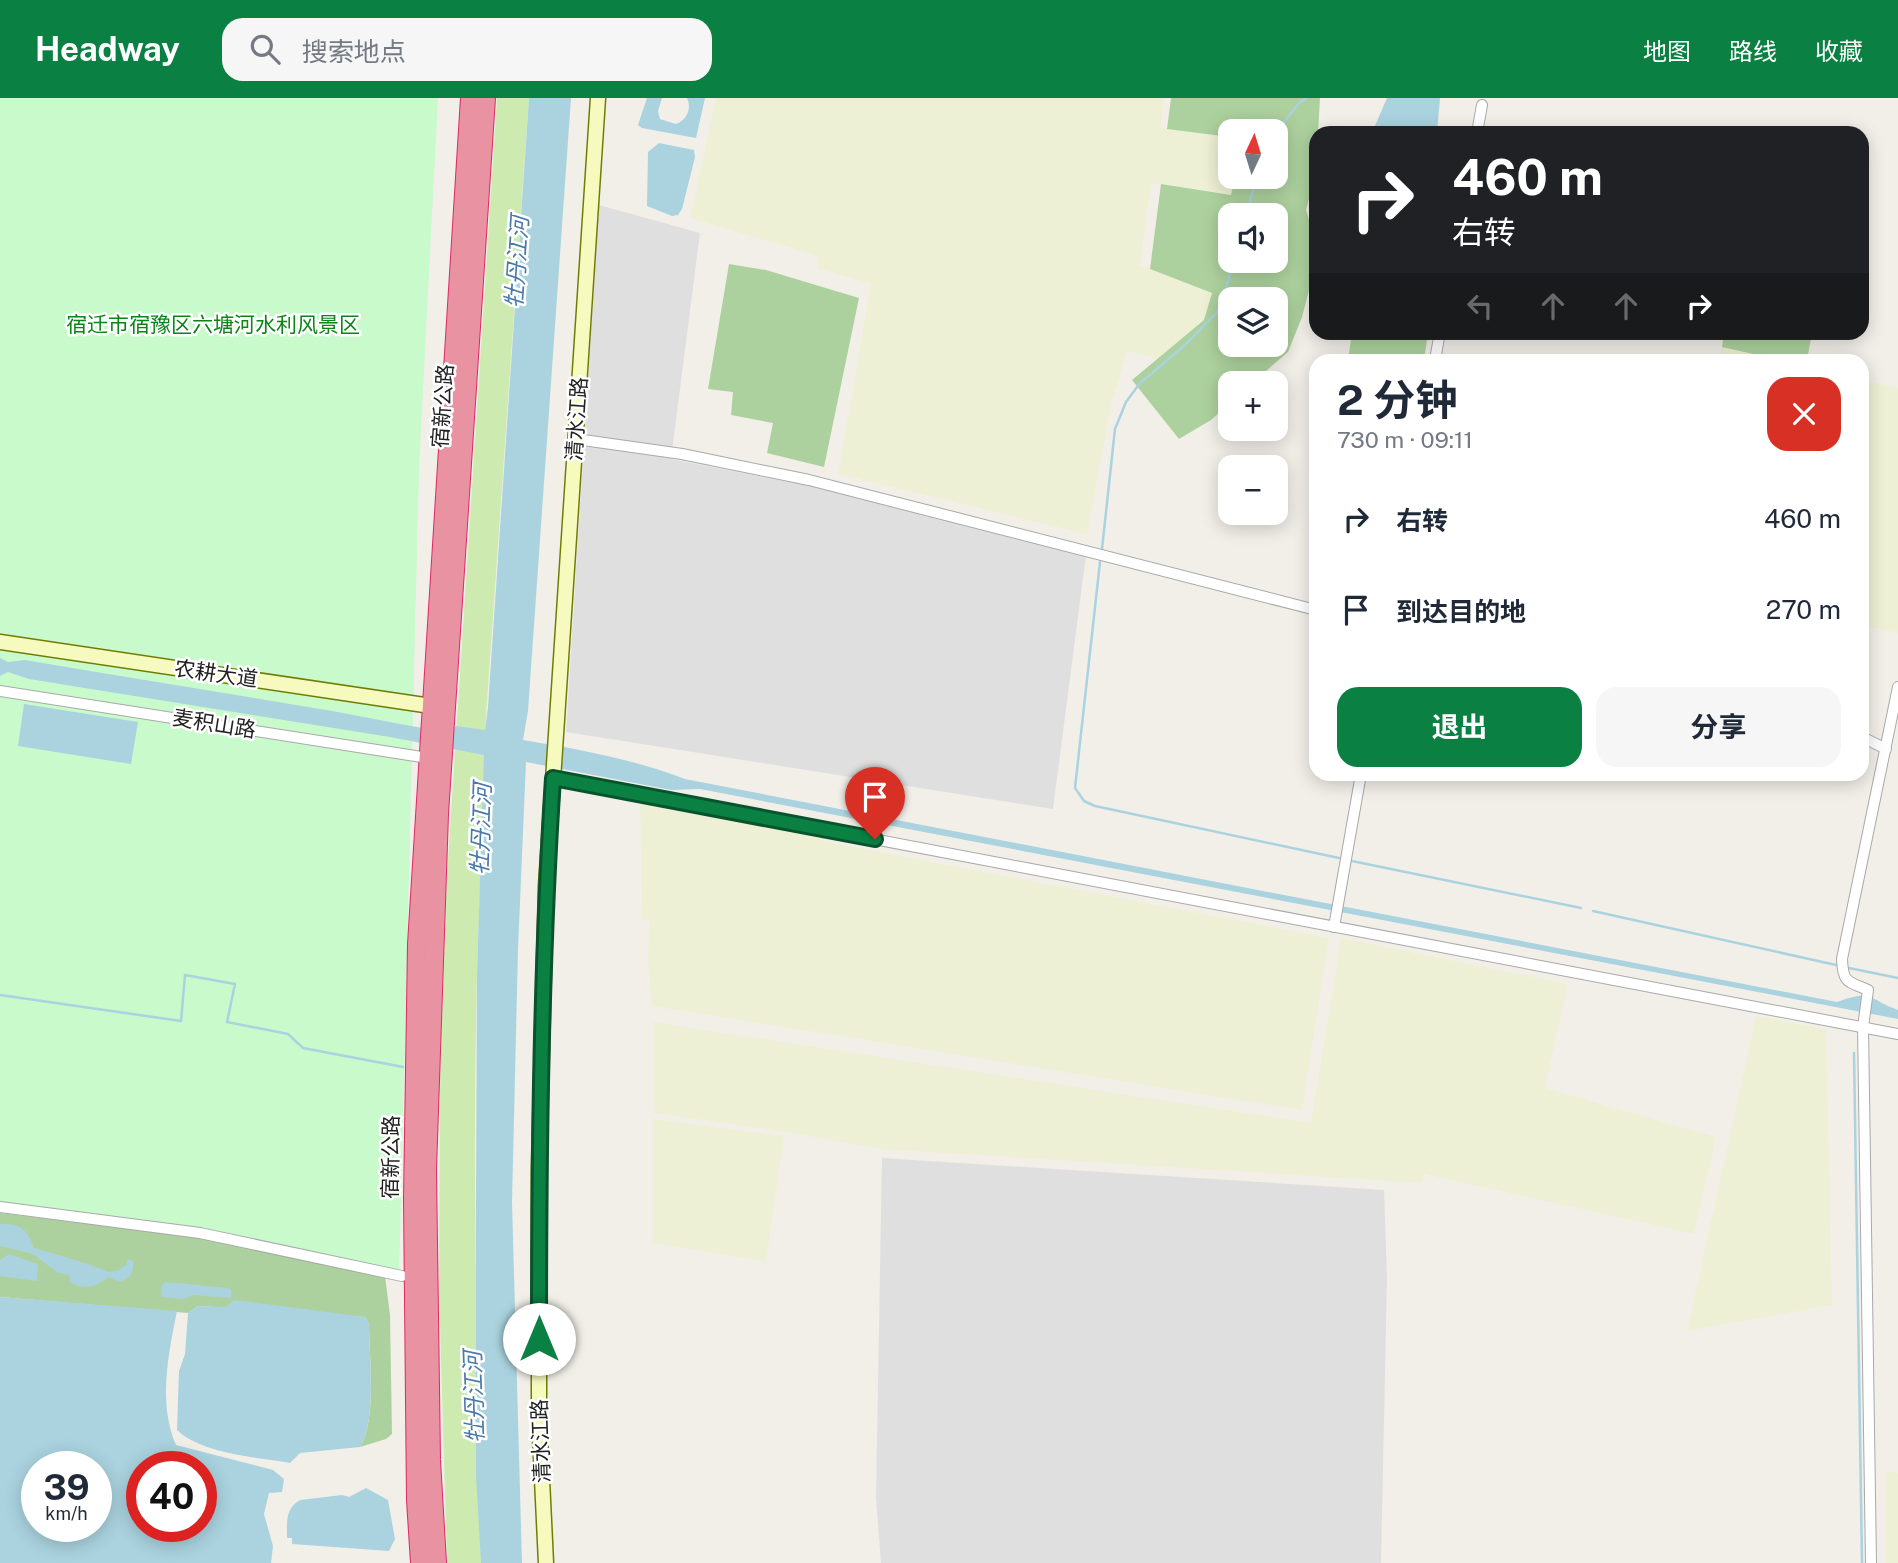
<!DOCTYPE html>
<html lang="zh">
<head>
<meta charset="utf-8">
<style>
	body { margin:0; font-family:"Public Sans","Noto Sans SC",sans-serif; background:#f6f6f7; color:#1f2937; height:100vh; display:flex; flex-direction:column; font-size:26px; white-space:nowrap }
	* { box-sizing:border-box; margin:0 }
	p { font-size:23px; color:#747a83 }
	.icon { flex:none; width:38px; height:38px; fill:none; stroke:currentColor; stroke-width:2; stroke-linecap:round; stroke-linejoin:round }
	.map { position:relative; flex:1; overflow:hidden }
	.sheet { position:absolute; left:1309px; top:256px; width:560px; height:427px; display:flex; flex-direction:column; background:#fff; border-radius:21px; box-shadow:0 4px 18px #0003 }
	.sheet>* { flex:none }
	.banner { position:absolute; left:1309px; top:28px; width:560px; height:214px; border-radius:21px; box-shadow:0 4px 18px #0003; background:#202124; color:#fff; overflow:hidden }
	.needle { width:46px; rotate:4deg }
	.controls { position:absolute; left:1218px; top:21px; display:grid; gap:14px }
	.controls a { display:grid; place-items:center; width:70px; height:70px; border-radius:14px; background:#fff; box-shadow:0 4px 18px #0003; font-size:35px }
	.speed { position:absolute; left:21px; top:1353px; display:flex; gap:14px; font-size:35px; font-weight:700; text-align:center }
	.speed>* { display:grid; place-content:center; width:91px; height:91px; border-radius:50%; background:#fff; box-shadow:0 4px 18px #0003; line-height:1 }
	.speed small { font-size:18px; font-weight:400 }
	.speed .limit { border:10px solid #d22; background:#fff; color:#111 }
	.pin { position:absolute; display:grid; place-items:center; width:60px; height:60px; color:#fff; margin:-72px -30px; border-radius:50% 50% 50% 0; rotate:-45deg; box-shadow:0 0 7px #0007 }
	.pin .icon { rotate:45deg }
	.me { position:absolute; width:77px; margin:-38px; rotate:0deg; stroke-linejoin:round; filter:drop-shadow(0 0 5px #0008) }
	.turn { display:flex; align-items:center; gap:24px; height:147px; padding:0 28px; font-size:32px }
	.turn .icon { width:91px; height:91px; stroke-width:2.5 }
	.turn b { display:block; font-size:49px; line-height:60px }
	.lanes { display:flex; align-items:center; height:66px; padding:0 28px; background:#0003; justify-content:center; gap:35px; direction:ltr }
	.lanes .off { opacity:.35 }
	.round { display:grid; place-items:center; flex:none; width:74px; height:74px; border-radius:21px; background:#f6f6f7 }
	.overview { display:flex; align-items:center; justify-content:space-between; height:119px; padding:0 28px }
	h1 { font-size:42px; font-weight:700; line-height:52px }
	.primary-button { display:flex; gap:14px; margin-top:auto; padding:14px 28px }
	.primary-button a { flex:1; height:80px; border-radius:21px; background:#0b8043; color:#fff; font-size:28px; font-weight:700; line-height:80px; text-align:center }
	.primary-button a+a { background:#f6f6f7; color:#1f2937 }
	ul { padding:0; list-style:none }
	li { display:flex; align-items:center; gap:21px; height:91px; padding:0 28px }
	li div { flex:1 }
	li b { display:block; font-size:26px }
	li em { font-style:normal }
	header { display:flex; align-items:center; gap:42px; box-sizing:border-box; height:98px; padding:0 35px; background:#0b8043; color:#fff }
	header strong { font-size:33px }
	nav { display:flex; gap:38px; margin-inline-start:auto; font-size:24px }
	.search { width:490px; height:63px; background:#f6f6f7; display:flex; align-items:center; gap:18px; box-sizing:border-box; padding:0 24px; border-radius:21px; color:#747a83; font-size:26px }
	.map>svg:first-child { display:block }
	.residential { fill:#e0dfdf }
	.farmland { fill:#eef0d5 }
	.grass { fill:#cdebb0 }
	.forest { fill:#add19e; fill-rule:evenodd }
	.park { fill:#c8facc }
	.water { fill:#aad3df; fill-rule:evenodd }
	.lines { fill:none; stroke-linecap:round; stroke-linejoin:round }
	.stream { stroke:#aad3df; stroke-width:2.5 }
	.street-casing { stroke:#a9a9a9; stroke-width:12 }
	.secondary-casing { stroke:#707d05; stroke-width:17 }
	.highway-casing { stroke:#dc2a67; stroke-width:20 }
	.street { stroke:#fff; stroke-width:10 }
	.secondary { stroke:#f7fabf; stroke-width:14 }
	.highway { stroke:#e892a2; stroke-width:18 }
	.route-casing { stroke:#07532c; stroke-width:18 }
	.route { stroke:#0b8043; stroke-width:12 }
	.labels { text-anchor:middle; stroke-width:5; stroke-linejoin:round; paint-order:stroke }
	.park-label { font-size:21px; fill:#0c8416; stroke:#fff }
	.street-label { font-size:21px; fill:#222; stroke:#fff }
	.water-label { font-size:23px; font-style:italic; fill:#4a7aab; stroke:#fff }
</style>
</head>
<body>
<header>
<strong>Headway</strong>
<div class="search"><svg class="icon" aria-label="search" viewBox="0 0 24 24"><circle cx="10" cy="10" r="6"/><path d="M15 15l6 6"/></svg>搜索地点</div>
<nav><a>地图</a><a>路线</a><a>收藏</a></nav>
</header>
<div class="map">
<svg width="1898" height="1465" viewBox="0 0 1898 1465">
	<rect width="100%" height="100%" fill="#f2efe9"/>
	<g class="residential">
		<polygon points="599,107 700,135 671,361 814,389 1086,457 1053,711 566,634"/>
		<polygon points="882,1060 1384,1092 1387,1179 1381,1465 881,1465 876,1399"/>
	</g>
	<g class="farmland">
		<polygon points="716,0 1164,0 1160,30 1230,39 1230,79 1235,79 1232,97 1151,85 1140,167 1212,195 1204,222 1159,261 1127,253 1112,303 1087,436 838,376 871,186 817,170 818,158 690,120"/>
		<polygon points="1722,249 1780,262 1719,262"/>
		<polygon points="1862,282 1898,290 1898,535 1862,527"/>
		<polygon points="640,699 823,735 823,743 1329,840 1302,1012 652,908 648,866 649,823 642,821"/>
		<polygon points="1341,840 1568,886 1545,990 1716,1039 1694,1136 1424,1076 1422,1085 881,1051 786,1034 654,1015 653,924 1311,1025"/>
		<polygon points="1756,918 1826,931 1832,1207 1687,1233"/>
		<polygon points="653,1021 784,1038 766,1163 653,1145"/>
		<polygon points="1886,1373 1898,1375 1898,1465 1886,1465"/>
	</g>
	<path class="grass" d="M 497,0 L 529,0 L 485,633 C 485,714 479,795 477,876 C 472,1073 477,1269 483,1465 L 447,1465 L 439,1194 L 440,989 L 447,778 Z"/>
	<g class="forest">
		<path d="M 1171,0 L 1320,0 L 1318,35 L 1316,35 L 1316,75 L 1306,112 L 1316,144 L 1316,165 L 1302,219 L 1288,254 L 1252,285 L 1230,285 L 1230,305 L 1211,322 L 1179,341 L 1132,282 L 1204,222 L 1212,195 L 1150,171 L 1161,86 L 1231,97 L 1235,79 L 1276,79 L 1276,33 L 1230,33 L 1230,39 L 1167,31 ZM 1230,117 L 1276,117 L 1276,163 L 1230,163 ZM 1230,201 L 1276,201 L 1276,247 L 1230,247 Z"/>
		<polygon points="729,166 766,172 859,200 824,369 767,355 773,325 731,317 733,294 708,291"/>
		<polygon points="1352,235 1428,235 1424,262 1348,262"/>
		<polygon points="1724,235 1724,234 1812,235 1807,262 1780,262 1722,249"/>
		<path d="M 0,1115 L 201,1139 L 385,1178 L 390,1217 L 392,1336 L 386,1341 L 360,1349 C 377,1322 369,1259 369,1226 L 365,1219 L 198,1208 L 188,1215 L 0,1199 Z"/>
	</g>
	<polygon class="park" points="0,0 438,0 419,370 399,1181 201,1139 0,1115"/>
	<g class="water">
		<path d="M 529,0 L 571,0 L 528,613 L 523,642 C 578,651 633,661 685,681 L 1837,904 C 1874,891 1867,901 1898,912 L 1898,921 L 700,691 L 671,692 L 526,664 L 518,851 L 512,1104 L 522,1465 L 481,1465 L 476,1377 L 476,1103 L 477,876 L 484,657 L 390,639 L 29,581 L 8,574 L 0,578 L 0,560 L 8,564 L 25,562 C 125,579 225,595 326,612 C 368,619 409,629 452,634 L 456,628 L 485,632 L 488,609 Z"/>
		<path d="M 647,0 L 662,0 L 658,13 L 660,21 L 676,26 C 687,22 692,10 687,0 L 705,0 L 696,40 L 642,30 L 638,27 Z"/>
		<polygon points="1387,0 1440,0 1437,35 1372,35"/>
		<polygon points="659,45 694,52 695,59 682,111 678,117 672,118 647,108 648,54"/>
		<polygon points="24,606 138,624 131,666 18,648"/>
		<path d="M 0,1126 C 20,1125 28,1131 34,1150 L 85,1165 L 109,1174 L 119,1172 L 126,1167 L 128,1161 L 133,1163 C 134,1175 130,1181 119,1184 L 109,1179 C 97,1188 84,1193 70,1184 L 69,1177 L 58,1175 L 33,1156 L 0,1148 Z"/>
		<polygon points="9,1156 38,1166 37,1183 0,1178 0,1162"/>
		<polygon points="166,1184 228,1190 231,1192 231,1200 194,1197 184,1201 162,1199 161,1188"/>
		<path d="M 0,1199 L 177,1213 C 168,1258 158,1305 176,1347 L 273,1372 L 284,1381 L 282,1394 L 269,1395 L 264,1416 L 273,1448 L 271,1465 L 0,1465 ZM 96,1368 L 96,1428 L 37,1428 L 37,1368 ZM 201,1368 L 201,1428 L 142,1428 L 142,1368 Z"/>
		<path d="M 234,1202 L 365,1219 L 369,1226 C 369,1258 377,1322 360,1349 L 300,1355 L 290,1365 C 256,1359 202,1356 177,1332 L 179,1273 L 185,1256 L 188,1215 L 198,1208 L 226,1209 Z"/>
		<path d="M 366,1390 L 388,1402 L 395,1441 L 389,1453 L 292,1446 L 292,1440 L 287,1440 C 287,1424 285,1411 300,1402 L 342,1397 L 349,1399 Z"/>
	</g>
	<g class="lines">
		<g class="stream">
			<polyline points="1276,34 1299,5 1307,0"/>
			<polyline points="1246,117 1257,79"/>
			<polyline points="1102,451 1115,331 1126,304 1140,285 1185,247 1220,211 1234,163"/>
			<polyline points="1100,464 1075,690 1084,703 1095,708 1339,760"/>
			<polyline points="1352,763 1581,810"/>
			<polyline points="1593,813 1836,867"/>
			<polyline points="1849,870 1898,880"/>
			<polyline points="0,897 181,923 185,877 235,886 227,924 288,936 303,950 403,969"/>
			<polyline points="1854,955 1862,1465"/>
		</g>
		<g class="street-casing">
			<g id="street">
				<polyline points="1477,35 1482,7"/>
				<polyline points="1435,262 1440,234"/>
				<polyline points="576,341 682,356 809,382 1316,512"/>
				<polyline points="0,593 428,660"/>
				<polyline points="1862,639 1886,651"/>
				<polyline points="553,680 1898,936"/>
				<polyline points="1334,829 1361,676"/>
				<polyline points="0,1109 200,1135 402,1178"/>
				<path d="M 1871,1465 L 1863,929 L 1868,892 C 1847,883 1843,885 1842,861 L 1898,589"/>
			</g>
		</g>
		<g class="secondary-casing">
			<g id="secondary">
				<polyline points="0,544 431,608"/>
				<polyline points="546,1465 539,1318 539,1070 546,788 598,0"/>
			</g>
		</g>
		<g class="highway-casing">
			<g id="highway">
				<polyline points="420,1465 416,1402 413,1101 417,846 470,0"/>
				<polyline points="437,1465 431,1362 427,1072 439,716 486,0"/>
			</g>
		</g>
		<use href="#street" class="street"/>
		<use href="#secondary" class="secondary"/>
		<use href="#highway" class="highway"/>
	</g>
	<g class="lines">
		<g class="route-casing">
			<path id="route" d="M 539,1241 C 539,1054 541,867 553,680 L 875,741"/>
		</g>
		<use href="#route" class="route"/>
	</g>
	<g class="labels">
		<g class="park-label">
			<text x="213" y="234">宿迁市宿豫区六塘河水利风景区</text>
		</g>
		<g class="street-label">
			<text transform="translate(443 308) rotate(-86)" y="7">宿新公路</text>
			<text transform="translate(577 321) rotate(-86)" y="7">清水江路</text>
			<text transform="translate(216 576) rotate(8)" y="7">农耕大道</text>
			<text transform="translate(214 626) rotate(9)" y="7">麦积山路</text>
			<text transform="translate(391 1059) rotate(-89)" y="7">宿新公路</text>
			<text transform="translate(541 1343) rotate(-92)" y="7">清水江路</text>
		</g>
		<g class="water-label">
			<text transform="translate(517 164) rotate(-86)" y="8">牡丹江河</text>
			<text transform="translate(481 731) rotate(-88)" y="8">牡丹江河</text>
			<text transform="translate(474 1299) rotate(-92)" y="8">牡丹江河</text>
		</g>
	</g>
</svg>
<div class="controls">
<a><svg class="needle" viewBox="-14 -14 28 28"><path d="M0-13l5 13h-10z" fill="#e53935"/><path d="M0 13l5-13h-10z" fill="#747a83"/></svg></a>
<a><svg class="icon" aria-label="sound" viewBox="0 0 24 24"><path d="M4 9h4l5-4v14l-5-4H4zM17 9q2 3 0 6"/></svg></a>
<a><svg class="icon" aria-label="layers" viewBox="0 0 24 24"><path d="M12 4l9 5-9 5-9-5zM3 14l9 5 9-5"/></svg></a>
<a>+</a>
<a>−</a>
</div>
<div class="speed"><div>39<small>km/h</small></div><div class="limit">40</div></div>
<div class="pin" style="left:875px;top:741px;background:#d93025"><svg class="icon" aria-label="arrive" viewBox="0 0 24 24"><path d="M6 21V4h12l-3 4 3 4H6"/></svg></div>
<svg class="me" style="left:539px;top:1241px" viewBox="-20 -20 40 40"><circle r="19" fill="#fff"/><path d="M0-13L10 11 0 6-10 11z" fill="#0b8043"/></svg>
<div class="banner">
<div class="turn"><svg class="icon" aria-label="right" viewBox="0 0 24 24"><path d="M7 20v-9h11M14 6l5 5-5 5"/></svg><div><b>460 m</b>右转</div></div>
<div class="lanes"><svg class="icon off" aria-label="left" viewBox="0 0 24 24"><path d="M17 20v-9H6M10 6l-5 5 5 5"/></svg><svg class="icon off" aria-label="ahead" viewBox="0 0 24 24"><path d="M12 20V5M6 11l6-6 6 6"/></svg><svg class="icon off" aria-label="ahead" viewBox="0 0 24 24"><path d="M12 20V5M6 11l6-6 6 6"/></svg><svg class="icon" aria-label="right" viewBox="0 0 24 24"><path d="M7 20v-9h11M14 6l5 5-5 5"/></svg></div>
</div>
<section class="sheet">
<div class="overview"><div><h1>2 分钟</h1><p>730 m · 09:11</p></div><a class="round" style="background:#d93025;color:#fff"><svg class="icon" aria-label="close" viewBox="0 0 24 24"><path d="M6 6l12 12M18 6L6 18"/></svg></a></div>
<ul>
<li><svg class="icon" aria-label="right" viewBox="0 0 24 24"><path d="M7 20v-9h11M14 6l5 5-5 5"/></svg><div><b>右转</b></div><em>460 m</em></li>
<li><svg class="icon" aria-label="arrive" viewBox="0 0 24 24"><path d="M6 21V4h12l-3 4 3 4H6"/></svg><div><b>到达目的地</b></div><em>270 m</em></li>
</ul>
<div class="primary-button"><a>退出</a><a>分享</a></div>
</section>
</div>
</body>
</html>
